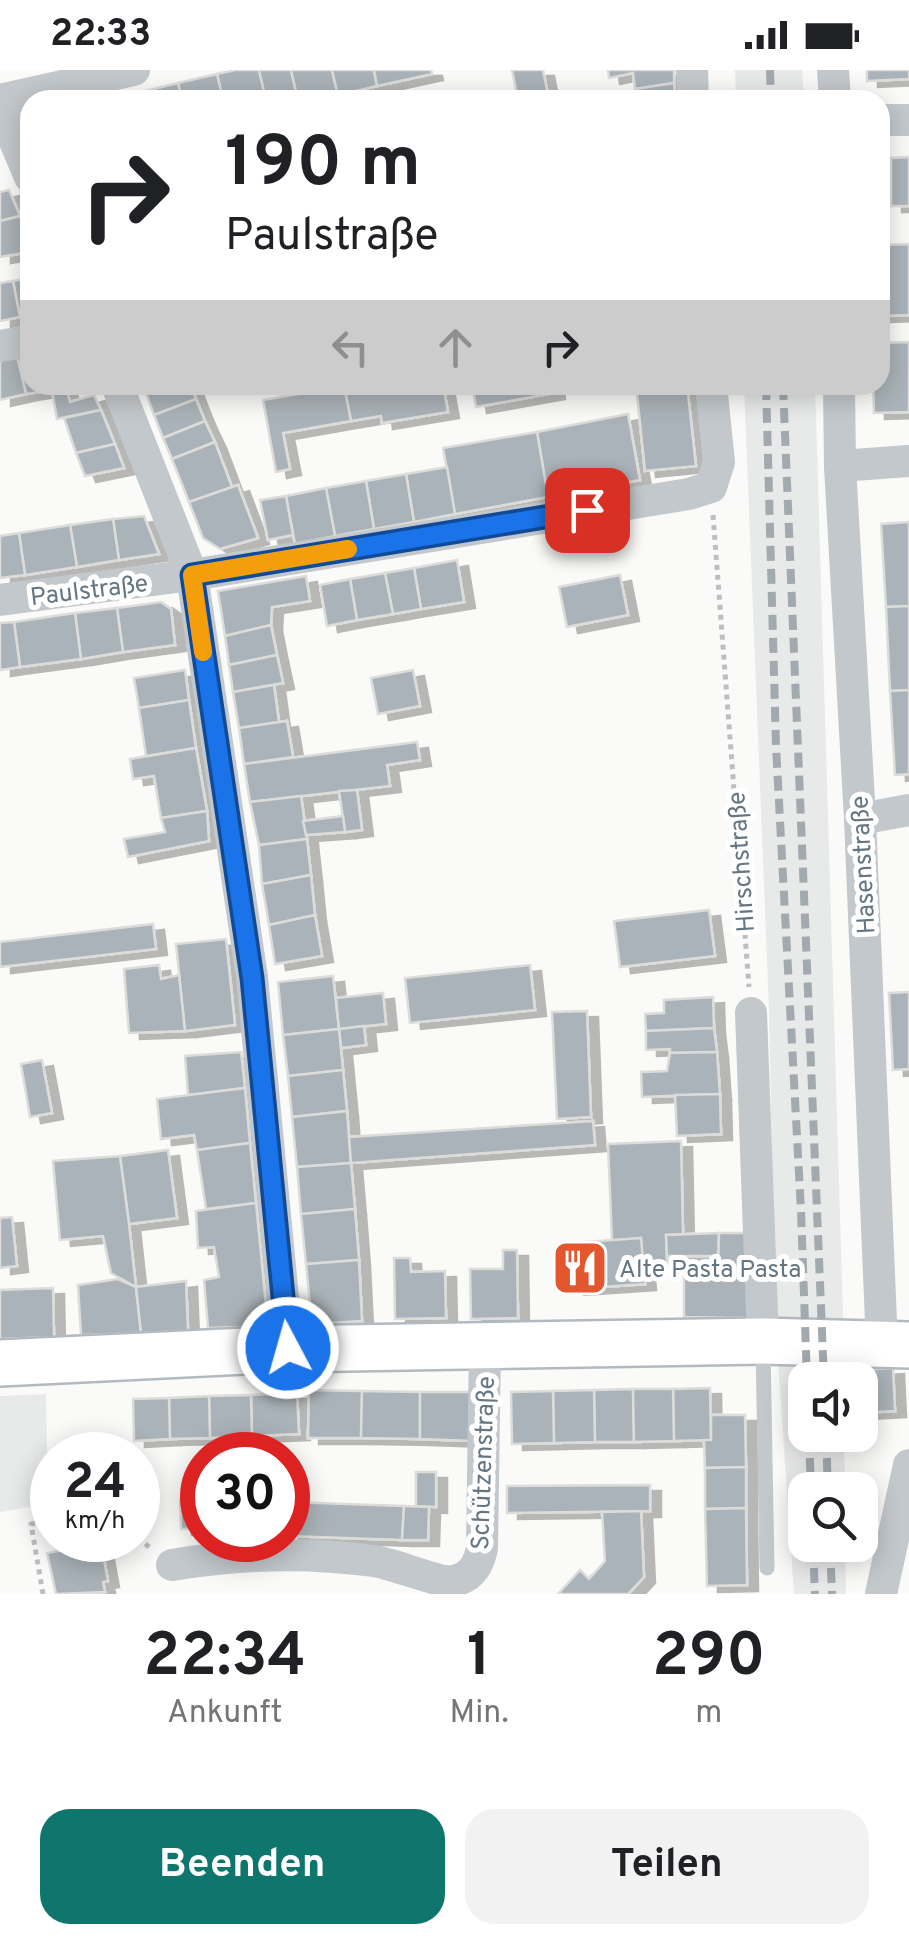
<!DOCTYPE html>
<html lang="de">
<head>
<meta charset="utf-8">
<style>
	body { margin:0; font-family:Overpass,sans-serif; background:#f2f2f2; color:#202124; height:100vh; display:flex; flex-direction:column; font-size:38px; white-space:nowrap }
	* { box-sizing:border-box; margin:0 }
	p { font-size:32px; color:#757577 }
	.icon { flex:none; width:55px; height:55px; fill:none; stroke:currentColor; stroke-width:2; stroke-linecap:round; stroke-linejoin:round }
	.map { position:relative; height:1524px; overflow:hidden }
	.panel { display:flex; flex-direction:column; background:#fff; flex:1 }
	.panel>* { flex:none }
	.guide { position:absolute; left:20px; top:20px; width:870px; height:305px; border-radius:30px; box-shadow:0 5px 25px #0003; background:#fff; color:#202124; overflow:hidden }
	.tools { position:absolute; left:788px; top:1292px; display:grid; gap:20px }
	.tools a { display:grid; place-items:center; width:90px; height:90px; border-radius:20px; background:#fff; box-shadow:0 5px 25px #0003; font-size:50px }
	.speed { position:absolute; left:30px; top:1362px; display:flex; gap:20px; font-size:50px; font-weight:700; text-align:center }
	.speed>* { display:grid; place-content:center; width:130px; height:130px; border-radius:50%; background:#fff; box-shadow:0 5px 25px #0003; line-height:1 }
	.speed small { font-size:25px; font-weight:400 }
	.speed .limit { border:15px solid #d22; background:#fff; color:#111 }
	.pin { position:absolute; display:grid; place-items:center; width:85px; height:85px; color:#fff; margin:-42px; border-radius:20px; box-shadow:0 5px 15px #0006 }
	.me { position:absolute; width:110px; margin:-55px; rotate:354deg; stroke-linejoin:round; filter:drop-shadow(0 0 8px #0008) }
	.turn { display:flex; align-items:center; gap:35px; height:210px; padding:0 40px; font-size:45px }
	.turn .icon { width:130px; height:130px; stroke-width:2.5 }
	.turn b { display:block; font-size:70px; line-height:85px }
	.lanes { display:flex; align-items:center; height:95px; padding:0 40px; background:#0003; justify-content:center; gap:50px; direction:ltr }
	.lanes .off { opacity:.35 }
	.eta { display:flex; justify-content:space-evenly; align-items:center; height:170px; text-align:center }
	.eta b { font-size:60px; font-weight:700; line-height:70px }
	.cta { display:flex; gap:20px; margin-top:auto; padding:20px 40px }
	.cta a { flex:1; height:115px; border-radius:30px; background:#0f766e; color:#fff; font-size:40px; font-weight:700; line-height:115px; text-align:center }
	.cta a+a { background:#f2f2f2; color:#202124 }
	.status { display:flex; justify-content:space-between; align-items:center; height:70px; padding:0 50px; background:#fff; direction:ltr }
	.status svg { height:28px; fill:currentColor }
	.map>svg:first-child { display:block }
	.built { fill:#e8e9e9 }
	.building { fill:#aab3b9; stroke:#dcdcda; stroke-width:2.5; filter:url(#shadow) }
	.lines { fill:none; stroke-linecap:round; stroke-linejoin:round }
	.secondary-casing { stroke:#b3babf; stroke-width:50 }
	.path { stroke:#bbbfc2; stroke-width:5; stroke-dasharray:5 5; stroke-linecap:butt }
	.lane { stroke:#c3c8cc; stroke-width:15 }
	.street { stroke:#c3c8cc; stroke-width:32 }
	.secondary { stroke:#fff; stroke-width:45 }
	.rail { stroke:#a2aab0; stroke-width:8; stroke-dasharray:15 8; stroke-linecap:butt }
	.route-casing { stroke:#114b97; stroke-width:25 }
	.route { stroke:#1a73e8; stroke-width:18 }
	.slow { stroke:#f59e0b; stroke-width:18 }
	.labels { text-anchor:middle; stroke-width:10; stroke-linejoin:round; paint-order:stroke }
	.street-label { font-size:25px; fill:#657683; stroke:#fff }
	.poi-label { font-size:25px; fill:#657683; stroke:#fff; text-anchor:start }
</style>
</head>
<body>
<div class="status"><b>22:33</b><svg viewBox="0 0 49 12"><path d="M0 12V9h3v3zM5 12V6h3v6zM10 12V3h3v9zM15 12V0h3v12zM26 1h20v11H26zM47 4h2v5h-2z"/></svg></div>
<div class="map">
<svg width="909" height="1524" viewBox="0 0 909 1524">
	<defs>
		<filter id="shadow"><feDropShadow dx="11" dy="6" stdDeviation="0" flood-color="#0004"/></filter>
	</defs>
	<rect width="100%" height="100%" fill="#fafaf8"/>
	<g class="built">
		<polygon points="735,0 802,0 804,30 736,30"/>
		<polygon points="744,315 815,315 843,1247 840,1310 805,1310 805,1365 844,1365 845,1420 805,1420 805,1475 845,1475 846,1524 794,1524 775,1247 769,940"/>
		<polygon points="46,1324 48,1434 0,1442 0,1326"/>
	</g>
	<g class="building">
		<polygon points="235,0 259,0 266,30 223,30 217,4"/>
		<polygon points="259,0 291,0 298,30 266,30"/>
		<polygon points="291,0 332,0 339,30 326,30 325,25 298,30"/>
		<polygon points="332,0 374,0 377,16 352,22 354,30 339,30"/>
		<polygon points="374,0 431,0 432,4 377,16"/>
		<polygon points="512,0 543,0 549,30 518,30"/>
		<polygon points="608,0 674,0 674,13 635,19 633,3 609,8"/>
		<polygon points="867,0 909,0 909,9 867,11"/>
		<polygon points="217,4 223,30 182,30 178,13"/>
		<polygon points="178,13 182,30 144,30 142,22"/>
		<polygon points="674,13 675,30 635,30 635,19"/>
		<polygon points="909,87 909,136 891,136 891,88"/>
		<polygon points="9,120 20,146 0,151 0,122"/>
		<polygon points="20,146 30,169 30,182 0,187 0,151"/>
		<polygon points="909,174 909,245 880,246 880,175"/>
		<polygon points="30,208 30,245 20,247 13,211"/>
		<polygon points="13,211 20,247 0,251 0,213"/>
		<polygon points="909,272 909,342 874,343 873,315 880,315 880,273"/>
		<polygon points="30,284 30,315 51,315 52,320 26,324 17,286"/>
		<polygon points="17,286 26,324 0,330 0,289"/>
		<polygon points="152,315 191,315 196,329 154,345 144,318"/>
		<polygon points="443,315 448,342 382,353 381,346 351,351 344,316"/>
		<polygon points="472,315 553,315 554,323 476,337"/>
		<polygon points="636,315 687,315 696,396 645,401"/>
		<polygon points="344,316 351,351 283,363 290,399 276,402 263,330"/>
		<polygon points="66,318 70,332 94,325 101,340 57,349 52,320"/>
		<polygon points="196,329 205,351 163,368 154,345"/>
		<polygon points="101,340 115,374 76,383 64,348"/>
		<polygon points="628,344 640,410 548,427 537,362"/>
		<polygon points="205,351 215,372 172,389 163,368"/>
		<polygon points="537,362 548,427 455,444 443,378"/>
		<polygon points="215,372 232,417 189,432 172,389"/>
		<polygon points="115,374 124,398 85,406 76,383"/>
		<polygon points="447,397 455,444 414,452 406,404"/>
		<polygon points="406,404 414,452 374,459 366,411"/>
		<polygon points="366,411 374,459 335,466 326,418"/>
		<polygon points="238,415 258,468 220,479 203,468 189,432"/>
		<polygon points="326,418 335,466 295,474 286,426"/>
		<polygon points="286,426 293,465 268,470 260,430"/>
		<polygon points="144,446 159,484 119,490 113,449"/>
		<polygon points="113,449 119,490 77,497 70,455"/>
		<polygon points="909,452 909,536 886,537 881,454"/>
		<polygon points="70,455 77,497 25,505 19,463"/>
		<polygon points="19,463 25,505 0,508 0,466"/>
		<polygon points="457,490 464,532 421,539 414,498"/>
		<polygon points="414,498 421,539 393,544 385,503"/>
		<polygon points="385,503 393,544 357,550 350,509"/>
		<polygon points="620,505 628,545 567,557 559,517"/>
		<polygon points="306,506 310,531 272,537 271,555 225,566 218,521"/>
		<polygon points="350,509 357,550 327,556 320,515"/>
		<polygon points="161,532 171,539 175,575 123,582 117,538"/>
		<polygon points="909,536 909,620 890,621 886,537"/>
		<polygon points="117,538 123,582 81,589 75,543"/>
		<polygon points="75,543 81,589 20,597 14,552"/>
		<polygon points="14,552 20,597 0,600 0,553"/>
		<polygon points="271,555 277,585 229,595 225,566"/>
		<polygon points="277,585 283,613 233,622 229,595"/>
		<polygon points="185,600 189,630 139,638 134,608"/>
		<polygon points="413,600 420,636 378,644 371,608"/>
		<polygon points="274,615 279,652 239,658 233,622"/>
		<polygon points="909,620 909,704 895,705 890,621"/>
		<polygon points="189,630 196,678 146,686 139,638"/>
		<polygon points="287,651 293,687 244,694 239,658"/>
		<polygon points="417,672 420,690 387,695 390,716 250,732 244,694"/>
		<polygon points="196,678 207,741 161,748 154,706 133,709 130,689"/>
		<polygon points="357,720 362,760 345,762 339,721"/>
		<polygon points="301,726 307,769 259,775 250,732"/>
		<polygon points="207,741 209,771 128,787 124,769 165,762 161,748"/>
		<polygon points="343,746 345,762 306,765 303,751"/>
		<polygon points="307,769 311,805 262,814 259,775"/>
		<polygon points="311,805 315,845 269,855 262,814"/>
		<polygon points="709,840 715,886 620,897 614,851"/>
		<polygon points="315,845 322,886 275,894 269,855"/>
		<polygon points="153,854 156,879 0,897 0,872"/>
		<polygon points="226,869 235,955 185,961 176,874"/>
		<polygon points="159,895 161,909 179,905 185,961 129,963 124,899"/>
		<polygon points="530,895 535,940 410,953 405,908"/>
		<polygon points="333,906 339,959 283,965 278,912"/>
		<polygon points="909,922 909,999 893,1000 889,923"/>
		<polygon points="383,923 386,954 339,959 336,928"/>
		<polygon points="713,927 714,958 646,961 645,944 664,943 664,930"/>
		<polygon points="587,941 591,1047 557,1049 552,942"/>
		<polygon points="364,956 366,975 341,978 339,959"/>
		<polygon points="714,958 717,982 670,983 670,979 646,980 646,961"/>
		<polygon points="339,959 343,1000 288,1006 283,965"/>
		<polygon points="241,982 245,1018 188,1025 185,986"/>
		<polygon points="717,982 720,1024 642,1027 641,1002 667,1001 670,983"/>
		<polygon points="42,990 52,1043 30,1047 21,994"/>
		<polygon points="343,1000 347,1041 292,1047 288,1006"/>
		<polygon points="245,1018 250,1073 197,1080 194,1065 161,1069 157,1029"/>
		<polygon points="720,1024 721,1064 677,1066 675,1025"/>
		<polygon points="347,1041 351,1093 297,1097 292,1047"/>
		<polygon points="593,1051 595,1075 351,1093 349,1067"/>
		<polygon points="681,1071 683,1164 666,1165 667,1194 643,1195 641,1168 612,1171 608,1074"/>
		<polygon points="250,1073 256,1133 206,1139 197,1080"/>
		<polygon points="168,1080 177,1148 129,1154 120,1086"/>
		<polygon points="120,1086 129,1154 136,1217 111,1203 103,1166 60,1170 53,1091"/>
		<polygon points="351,1093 355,1139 301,1144 297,1097"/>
		<polygon points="256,1133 268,1256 208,1258 204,1210 219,1207 214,1177 198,1178 196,1141"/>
		<polygon points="355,1139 359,1190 306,1194 301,1144"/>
		<polygon points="12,1147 17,1196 0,1198 0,1148"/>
		<polygon points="719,1163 718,1186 667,1186 666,1165"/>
		<polygon points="719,1163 748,1163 748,1248 684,1247 684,1201 718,1202"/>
		<polygon points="641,1168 645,1214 573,1219 570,1173"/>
		<polygon points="503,1180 517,1180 518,1248 471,1249 470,1199 503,1199"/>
		<polygon points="394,1188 410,1188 411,1202 445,1201 446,1248 395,1249"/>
		<polygon points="359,1190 362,1251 312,1254 306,1194"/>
		<polygon points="118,1209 136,1217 141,1263 81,1265 78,1215"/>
		<polygon points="186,1211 188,1261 141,1263 136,1217"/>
		<polygon points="53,1218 54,1267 0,1269 0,1220"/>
		<polygon points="893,1298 895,1341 860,1343 860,1310 846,1310 845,1301"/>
		<polygon points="710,1318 711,1370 674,1371 673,1319"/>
		<polygon points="633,1319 634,1372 595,1372 594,1320"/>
		<polygon points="633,1319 673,1319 674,1371 634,1372"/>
		<polygon points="309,1320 362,1321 361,1368 308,1368"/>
		<polygon points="594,1320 595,1372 554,1373 553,1321"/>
		<polygon points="362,1321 420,1322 420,1369 361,1368"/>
		<polygon points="553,1321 554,1373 512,1374 511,1322"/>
		<polygon points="420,1322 475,1322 474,1371 420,1369"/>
		<polygon points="297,1323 299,1364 252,1366 251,1325"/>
		<polygon points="251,1325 252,1366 210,1368 209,1326"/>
		<polygon points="209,1326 210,1368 170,1369 169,1328"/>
		<polygon points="169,1328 170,1369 134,1371 133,1329"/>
		<polygon points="711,1345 745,1345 746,1397 705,1398 704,1370 711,1370"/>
		<polygon points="110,1377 111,1385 70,1385 70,1380"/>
		<polygon points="746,1397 746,1438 705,1439 705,1398"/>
		<polygon points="416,1402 436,1402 436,1437 416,1436"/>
		<polygon points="650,1415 650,1441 507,1443 507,1416"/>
		<polygon points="180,1430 202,1430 202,1458 181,1459"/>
		<polygon points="288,1432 404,1436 402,1470 288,1466"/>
		<polygon points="404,1436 429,1437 428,1470 402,1470"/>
		<polygon points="746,1438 747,1515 707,1516 705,1439"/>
		<polygon points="641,1441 644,1507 628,1524 558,1524 580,1500 589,1509 605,1491 602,1442"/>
		<polygon points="101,1473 108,1511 103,1512 105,1522 56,1524 47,1483"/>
	</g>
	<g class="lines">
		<g class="secondary-casing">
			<polyline id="secondary" points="0,1293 288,1279 763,1271 909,1275"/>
		</g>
		<g class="path">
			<polyline points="713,445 749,917"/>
			<polyline points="138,1467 150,1478"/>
			<polyline points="43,1524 31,1454 52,1451"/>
		</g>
		<polyline class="lane" points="763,1277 767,1498"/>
		<g class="street">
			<polyline points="692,0 693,30"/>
			<polyline points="833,0 835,30"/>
			<polyline points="0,30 134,0"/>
			<polyline points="0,36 30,107"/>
			<polyline points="880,50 909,50"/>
			<polyline points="0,276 30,271"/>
			<polyline points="117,315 192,505 252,907 288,1279"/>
			<polyline points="839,315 840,396 860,749 882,1276"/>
			<polyline points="840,396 909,391"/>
			<polyline points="0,530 192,505 689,424 711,417 719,392 711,315"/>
			<polyline points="860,749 909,740"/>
			<polyline points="751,943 763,1271"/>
			<path d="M 172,1495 C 237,1484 307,1482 373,1491 C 393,1493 440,1514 454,1511 C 472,1507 479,1494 482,1478 L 485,1276"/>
			<polyline points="881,1524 909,1395"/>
		</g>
		<use href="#secondary" class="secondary"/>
		<g class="rail">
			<polyline points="770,0 771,30"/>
			<polyline points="766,315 776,676 801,1141 807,1310"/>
			<polyline points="783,315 824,1310"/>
			<polyline points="809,1365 811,1420"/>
			<polyline points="826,1365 828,1420"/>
			<polyline points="813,1475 815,1524"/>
			<polyline points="830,1475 832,1524"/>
		</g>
	</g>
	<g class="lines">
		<g class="route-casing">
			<polyline id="route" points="288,1278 252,908 192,505 587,440"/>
		</g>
		<use href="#route" class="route"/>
		<polyline class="slow" points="203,582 192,505 348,479"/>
	</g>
	<defs>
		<g id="restaurant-square" transform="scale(2.875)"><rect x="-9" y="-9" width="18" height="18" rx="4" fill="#e4572e" stroke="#fff"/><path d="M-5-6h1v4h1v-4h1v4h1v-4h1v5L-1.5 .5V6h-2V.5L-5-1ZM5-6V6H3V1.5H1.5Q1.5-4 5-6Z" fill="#fff"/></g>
	</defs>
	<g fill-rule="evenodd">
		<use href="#restaurant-square" x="580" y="1198"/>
	</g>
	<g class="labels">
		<g class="street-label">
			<text transform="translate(89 519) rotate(-7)" y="9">Paulstraße</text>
			<text transform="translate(740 792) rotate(-94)" y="9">Hirschstraße</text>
			<text transform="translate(862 795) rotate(-93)" y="9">Hasenstraße</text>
			<text transform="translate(482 1393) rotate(-88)" y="9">Schützenstraße</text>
		</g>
		<g class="poi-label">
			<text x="619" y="1207">Alte Pasta Pasta</text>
		</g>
	</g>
</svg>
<div class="tools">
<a><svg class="icon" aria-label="sound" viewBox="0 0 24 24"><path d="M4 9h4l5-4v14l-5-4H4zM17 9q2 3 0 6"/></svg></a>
<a><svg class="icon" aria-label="search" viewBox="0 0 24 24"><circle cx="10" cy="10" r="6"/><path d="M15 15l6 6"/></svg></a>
</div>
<div class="speed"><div>24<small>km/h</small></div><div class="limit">30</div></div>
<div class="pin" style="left:587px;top:440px;background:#d93025"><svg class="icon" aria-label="arrive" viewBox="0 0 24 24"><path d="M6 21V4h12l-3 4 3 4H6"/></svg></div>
<svg class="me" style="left:288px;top:1278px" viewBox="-20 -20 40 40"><circle r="17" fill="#1a73e8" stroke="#fff" stroke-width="3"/><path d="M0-11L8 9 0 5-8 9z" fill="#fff"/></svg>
<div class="guide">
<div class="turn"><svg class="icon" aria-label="right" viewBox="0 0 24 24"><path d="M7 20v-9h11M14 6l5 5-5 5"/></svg><div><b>190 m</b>Paulstraße</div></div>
<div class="lanes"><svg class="icon off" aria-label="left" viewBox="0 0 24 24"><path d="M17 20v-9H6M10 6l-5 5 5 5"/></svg><svg class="icon off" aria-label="ahead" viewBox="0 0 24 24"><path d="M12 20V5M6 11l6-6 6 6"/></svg><svg class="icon" aria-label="right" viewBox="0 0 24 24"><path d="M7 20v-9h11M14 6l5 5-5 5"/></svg></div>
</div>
</div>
<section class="panel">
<div class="eta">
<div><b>22:34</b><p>Ankunft</p></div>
<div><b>1</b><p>Min.</p></div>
<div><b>290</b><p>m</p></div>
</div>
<div class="cta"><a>Beenden</a><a>Teilen</a></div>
</section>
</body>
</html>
